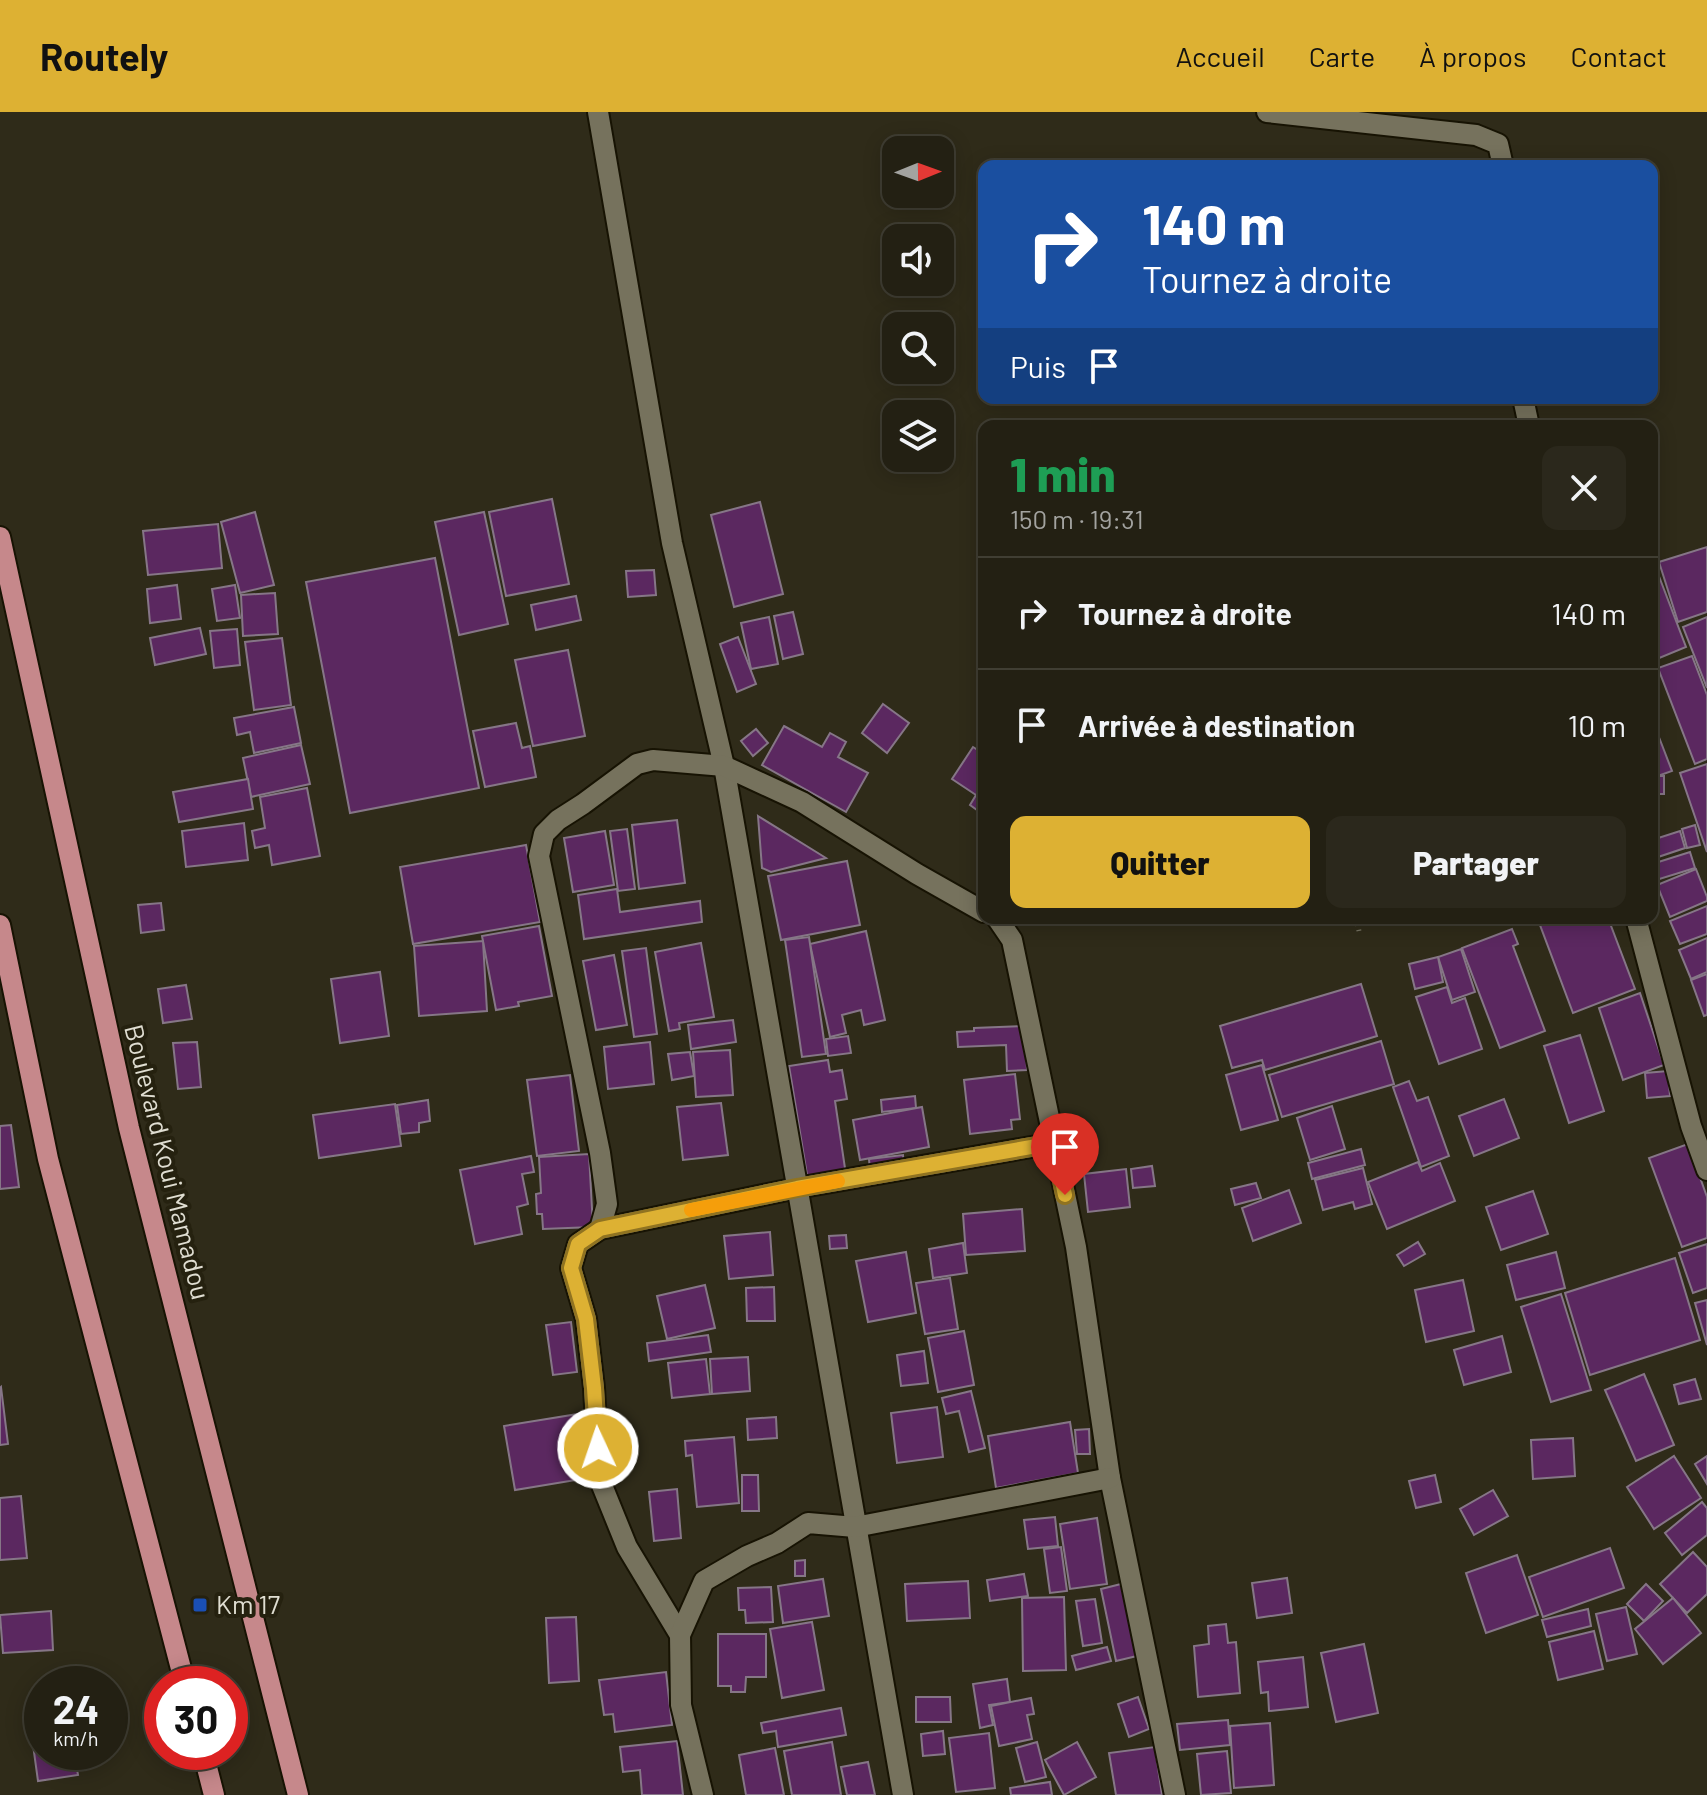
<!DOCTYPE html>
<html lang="fr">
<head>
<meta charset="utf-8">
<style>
	body { margin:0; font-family:Barlow,sans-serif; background:#2b281c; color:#f1f3f6; height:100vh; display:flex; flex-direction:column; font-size:30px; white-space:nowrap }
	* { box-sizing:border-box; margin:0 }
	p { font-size:26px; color:#a3a3a0 }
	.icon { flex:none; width:44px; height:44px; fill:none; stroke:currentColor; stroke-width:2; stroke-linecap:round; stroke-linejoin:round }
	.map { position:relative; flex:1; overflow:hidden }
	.panel { position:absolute; left:978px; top:308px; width:680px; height:504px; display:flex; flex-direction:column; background:#232013; border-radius:16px; box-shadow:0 4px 20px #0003,0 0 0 2px #403e33 }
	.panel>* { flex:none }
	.hud { position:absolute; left:978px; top:48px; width:680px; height:244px; border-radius:16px; box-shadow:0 4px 20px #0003,0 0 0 2px #403e33; background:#1a4fa0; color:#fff; overflow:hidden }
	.needle { width:52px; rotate:89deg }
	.fabs { position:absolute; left:882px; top:24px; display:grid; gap:16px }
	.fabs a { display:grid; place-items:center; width:72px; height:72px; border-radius:16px; background:#232013; box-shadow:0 4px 20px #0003,0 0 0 2px #403e33; font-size:40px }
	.speed { position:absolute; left:24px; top:1554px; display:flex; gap:16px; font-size:40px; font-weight:700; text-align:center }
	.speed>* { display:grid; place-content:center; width:104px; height:104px; border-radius:50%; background:#232013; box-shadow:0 4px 20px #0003,0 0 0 2px #403e33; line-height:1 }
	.speed small { font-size:20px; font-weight:400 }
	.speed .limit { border:12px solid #d22; background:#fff; color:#111 }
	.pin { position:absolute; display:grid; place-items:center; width:68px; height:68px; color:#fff; margin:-82px -34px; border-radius:50% 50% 50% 0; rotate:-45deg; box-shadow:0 0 8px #0007 }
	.pin .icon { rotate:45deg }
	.me { position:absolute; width:88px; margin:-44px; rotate:357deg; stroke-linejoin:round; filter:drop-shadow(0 0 6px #0008) }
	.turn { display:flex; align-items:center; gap:28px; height:168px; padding:0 32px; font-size:36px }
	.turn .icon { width:104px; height:104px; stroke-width:2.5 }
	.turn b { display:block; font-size:56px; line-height:68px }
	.then { display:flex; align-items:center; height:76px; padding:0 32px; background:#0003; gap:16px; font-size:30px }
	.round { display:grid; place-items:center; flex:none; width:84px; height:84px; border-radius:16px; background:#2b281c }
	.head { display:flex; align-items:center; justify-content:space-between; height:136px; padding:0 32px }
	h1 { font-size:48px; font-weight:800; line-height:60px; color:#1e9e55 }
	.button { display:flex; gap:16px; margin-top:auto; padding:16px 32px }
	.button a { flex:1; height:92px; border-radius:16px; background:#ddb133; color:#111; font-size:32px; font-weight:800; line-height:92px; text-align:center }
	.button a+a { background:#2b281c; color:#f1f3f6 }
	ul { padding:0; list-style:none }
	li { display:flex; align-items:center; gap:24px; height:112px; padding:0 32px; border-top:2px solid #403e33 }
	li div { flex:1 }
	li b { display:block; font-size:30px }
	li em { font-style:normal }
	header { display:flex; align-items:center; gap:48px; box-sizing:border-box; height:112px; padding:0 40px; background:#ddb133; color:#111 }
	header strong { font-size:38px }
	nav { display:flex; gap:44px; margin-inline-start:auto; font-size:28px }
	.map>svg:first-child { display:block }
	.building { fill:#5b2860; stroke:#867687; stroke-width:2 }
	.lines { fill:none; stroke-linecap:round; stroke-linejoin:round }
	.street-casing { stroke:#171303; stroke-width:24 }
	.primary-casing { stroke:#171303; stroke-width:24 }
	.path { stroke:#757262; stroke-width:5; stroke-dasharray:8 4; stroke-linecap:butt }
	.street { stroke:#76725d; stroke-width:20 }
	.primary { stroke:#c6888b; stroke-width:20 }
	.route-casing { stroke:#907321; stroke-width:20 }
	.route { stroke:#ddb133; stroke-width:14 }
	.slow { stroke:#f59e0b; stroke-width:14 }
	.transit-dot { fill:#1a4fb4; stroke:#25210f; stroke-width:3 }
	.labels { text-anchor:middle; stroke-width:8; stroke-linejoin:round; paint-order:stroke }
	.street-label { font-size:26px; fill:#e0ded2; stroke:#25210f }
	.poi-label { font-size:26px; fill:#e0ded2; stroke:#25210f; text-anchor:start }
</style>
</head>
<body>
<header>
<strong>Routely</strong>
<nav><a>Accueil</a><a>Carte</a><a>À propos</a><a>Contact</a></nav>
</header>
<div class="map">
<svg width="1707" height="1683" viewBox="0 0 1707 1683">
	<rect width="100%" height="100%" fill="#2f2b19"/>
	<g class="building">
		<polygon points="552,387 569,472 506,484 489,400"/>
		<polygon points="760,390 783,482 734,495 711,403"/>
		<polygon points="255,400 274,473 240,481 221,410"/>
		<polygon points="484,400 508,512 459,523 435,410"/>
		<polygon points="218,412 222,456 148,463 143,419"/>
		<polygon points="1707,435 1707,500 1678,510 1659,450"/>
		<polygon points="435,446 479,676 350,701 306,470"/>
		<polygon points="1652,446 1686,535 1652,549"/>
		<polygon points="654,458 656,483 628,485 626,459"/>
		<polygon points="177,473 181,507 150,511 147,477"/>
		<polygon points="235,473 240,506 217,509 212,477"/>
		<polygon points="275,481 278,522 243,524 241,483"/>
		<polygon points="576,484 581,508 536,518 531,493"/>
		<polygon points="793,500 803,542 783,547 774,504"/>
		<polygon points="769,505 778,552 751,557 741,511"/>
		<polygon points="1707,505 1707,576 1683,515"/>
		<polygon points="200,516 206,542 155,553 150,526"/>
		<polygon points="237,517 240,553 214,556 210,519"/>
		<polygon points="738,525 756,572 737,580 720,532"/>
		<polygon points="282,526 291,593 254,598 245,530"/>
		<polygon points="568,538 585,624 533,634 515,548"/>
		<polygon points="1692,544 1707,583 1707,647 1695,652 1658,556"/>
		<polygon points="883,592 909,611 887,641 862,621"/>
		<polygon points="294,595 301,631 254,641 250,620 237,623 234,606"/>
		<polygon points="516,611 522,636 530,634 536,665 485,675 473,619"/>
		<polygon points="784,614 822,635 830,621 846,630 838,645 868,661 846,700 762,653"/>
		<polygon points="756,617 768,631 753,644 741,629"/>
		<polygon points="1657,620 1672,659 1652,666 1652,622"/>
		<polygon points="301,633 310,672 251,685 243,646"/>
		<polygon points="973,635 984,642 984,703 970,693 976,683 952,667"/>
		<polygon points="1707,652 1707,740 1680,661"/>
		<polygon points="1659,664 1664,664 1664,682 1652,682 1652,668 1659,667"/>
		<polygon points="248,667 253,697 179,710 173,680"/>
		<polygon points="307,676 320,744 272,753 269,733 255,736 252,719 265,716 260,685"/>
		<polygon points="758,704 826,746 771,760 762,756"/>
		<polygon points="677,708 685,771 639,777 632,713"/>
		<polygon points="244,711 248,748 186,755 182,719"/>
		<polygon points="1695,713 1700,733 1687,736 1682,717"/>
		<polygon points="627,717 635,777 618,779 610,719"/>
		<polygon points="605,719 614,773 573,780 564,726"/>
		<polygon points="1680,719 1685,736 1652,747 1652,728"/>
		<polygon points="526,733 540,810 413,832 400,755"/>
		<polygon points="1690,740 1695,756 1653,769 1652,752"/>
		<polygon points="847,749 860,813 781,828 768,764"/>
		<polygon points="1696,757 1707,785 1707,789 1670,805 1657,773"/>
		<polygon points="617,777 620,800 700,789 702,810 584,827 578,783"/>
		<polygon points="161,791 164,818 141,821 138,793"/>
		<polygon points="1707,794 1707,822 1680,832 1670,809"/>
		<polygon points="1559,806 1608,806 1635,877 1573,901 1540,813"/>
		<polygon points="539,814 552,884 518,890 519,894 496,898 482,824"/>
		<polygon points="1512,817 1518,832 1513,834 1545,919 1500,936 1462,836"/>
		<polygon points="866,819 885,908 864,913 861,898 842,903 846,921 830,925 810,832"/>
		<polygon points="809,825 826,942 802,945 785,828"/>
		<polygon points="1707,826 1707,860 1691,867 1679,838"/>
		<polygon points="483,829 487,899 419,904 414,834"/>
		<polygon points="701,831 714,905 679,911 680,917 669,919 655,840"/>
		<polygon points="646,836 657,922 634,925 622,839"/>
		<polygon points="1461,837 1475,880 1452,888 1438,845"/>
		<polygon points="614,843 627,913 596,918 583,849"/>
		<polygon points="1438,845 1443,870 1415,877 1409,852"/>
		<polygon points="380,860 389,924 340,931 331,867"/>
		<polygon points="1707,862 1707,903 1704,904 1691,868"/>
		<polygon points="1361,872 1377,924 1265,958 1262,948 1232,956 1220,914"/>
		<polygon points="186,873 192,907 163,911 158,877"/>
		<polygon points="1447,875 1452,891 1465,886 1482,937 1439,952 1416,885"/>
		<polygon points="1640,881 1664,953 1623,968 1599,896"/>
		<polygon points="733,908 736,930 691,937 688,913"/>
		<polygon points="1025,914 1027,958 1007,959 1006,933 958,935 957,920 974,919 974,916"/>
		<polygon points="1580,923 1604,999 1569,1011 1544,934"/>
		<polygon points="848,924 851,941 828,944 826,927"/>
		<polygon points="1381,929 1394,972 1282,1005 1269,963"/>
		<polygon points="197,930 201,975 178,977 173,931"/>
		<polygon points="650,930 654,972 608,977 604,935"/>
		<polygon points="730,938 733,983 696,985 693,940"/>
		<polygon points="690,940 694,964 672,968 668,942"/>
		<polygon points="828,948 830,960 842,958 847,987 835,989 846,1063 808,1069 789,954"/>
		<polygon points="1262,953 1278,1008 1241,1018 1226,963"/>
		<polygon points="1668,959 1670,984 1647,986 1645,961"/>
		<polygon points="1015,962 1020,1007 1011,1008 1012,1017 970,1022 964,968"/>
		<polygon points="570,963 579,1039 537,1044 527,968"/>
		<polygon points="1409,969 1417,989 1428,985 1449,1044 1421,1055 1393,975"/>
		<polygon points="915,984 916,996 882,1000 881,988"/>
		<polygon points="1504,987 1519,1026 1474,1044 1459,1004"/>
		<polygon points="428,988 430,1009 419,1011 419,1020 401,1022 397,993"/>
		<polygon points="721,991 728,1043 683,1048 677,995"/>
		<polygon points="395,992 401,1034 319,1046 313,1003"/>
		<polygon points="1332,994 1345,1037 1310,1048 1297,1006"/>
		<polygon points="922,995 929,1035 860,1048 853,1008"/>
		<polygon points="11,1013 19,1075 0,1077 0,1014"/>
		<polygon points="1688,1032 1707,1085 1707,1126 1682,1135 1649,1046"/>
		<polygon points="1361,1037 1365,1053 1312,1067 1308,1051"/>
		<polygon points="589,1042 593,1115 543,1117 542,1102 537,1102 536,1082 541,1081 539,1045"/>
		<polygon points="903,1043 904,1056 870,1060 869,1047"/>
		<polygon points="531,1044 534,1060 522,1062 528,1092 517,1095 522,1122 475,1132 460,1058"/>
		<polygon points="1418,1050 1422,1059 1440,1051 1455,1089 1387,1117 1368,1070"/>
		<polygon points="1152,1054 1155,1074 1133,1076 1131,1057"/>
		<polygon points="1363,1056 1372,1092 1355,1097 1353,1090 1323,1098 1315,1068"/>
		<polygon points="1126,1057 1130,1095 1088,1100 1084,1062"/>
		<polygon points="1256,1071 1261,1086 1235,1093 1231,1077"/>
		<polygon points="1289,1078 1301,1111 1253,1129 1242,1096"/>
		<polygon points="1533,1079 1548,1122 1501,1138 1486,1095"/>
		<polygon points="1022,1097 1025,1139 966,1143 963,1102"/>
		<polygon points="770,1120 773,1163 729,1167 724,1124"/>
		<polygon points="846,1123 847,1136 830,1137 829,1124"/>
		<polygon points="1418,1130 1425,1142 1404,1154 1397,1143"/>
		<polygon points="963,1131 967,1161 933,1166 929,1137"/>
		<polygon points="1707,1132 1707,1176 1693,1181 1679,1141"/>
		<polygon points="906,1140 916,1201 868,1210 856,1149"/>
		<polygon points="1556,1140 1565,1176 1516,1188 1507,1153"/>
		<polygon points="1675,1146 1700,1228 1590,1263 1565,1181"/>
		<polygon points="950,1166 958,1217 925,1222 916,1171"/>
		<polygon points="1463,1168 1474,1219 1426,1230 1415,1178"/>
		<polygon points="705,1173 715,1216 667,1227 657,1184"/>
		<polygon points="774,1175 775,1209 747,1209 746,1176"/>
		<polygon points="1561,1182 1591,1278 1551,1290 1521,1195"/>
		<polygon points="1707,1188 1707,1233 1695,1191"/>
		<polygon points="571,1210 577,1260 553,1263 546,1213"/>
		<polygon points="964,1219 974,1273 938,1280 928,1226"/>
		<polygon points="708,1223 711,1240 649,1249 647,1231"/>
		<polygon points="1502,1224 1511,1260 1464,1273 1454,1238"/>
		<polygon points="924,1239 928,1271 901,1274 897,1243"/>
		<polygon points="748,1245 750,1279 712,1282 710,1247"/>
		<polygon points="706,1247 710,1282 672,1286 668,1251"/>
		<polygon points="1644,1262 1674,1333 1636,1349 1605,1278"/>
		<polygon points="1695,1267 1701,1287 1679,1292 1674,1273"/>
		<polygon points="1,1275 8,1332 0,1333 0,1276"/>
		<polygon points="971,1279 985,1336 969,1340 959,1299 946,1302 942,1286"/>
		<polygon points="937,1295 943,1345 897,1351 891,1301"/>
		<polygon points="578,1302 588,1366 515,1378 504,1314"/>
		<polygon points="776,1305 777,1326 748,1328 747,1307"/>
		<polygon points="1070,1310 1078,1361 996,1376 988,1324"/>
		<polygon points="1089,1317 1090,1342 1077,1342 1075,1318"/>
		<polygon points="734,1325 739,1391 697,1395 692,1343 686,1344 685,1329"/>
		<polygon points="1573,1326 1575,1364 1533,1367 1531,1328"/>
		<polygon points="1674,1344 1701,1386 1654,1417 1627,1375"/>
		<polygon points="1707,1344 1707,1372 1695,1352"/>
		<polygon points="742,1363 758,1363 759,1399 742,1399"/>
		<polygon points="1435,1363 1441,1390 1416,1396 1409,1369"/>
		<polygon points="677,1377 681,1426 654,1429 649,1380"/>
		<polygon points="1493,1378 1508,1404 1474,1423 1460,1397"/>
		<polygon points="21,1384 27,1446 0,1448 0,1386"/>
		<polygon points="1702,1390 1707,1396 1707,1423 1682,1443 1665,1421"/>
		<polygon points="1055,1405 1058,1434 1028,1437 1024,1408"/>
		<polygon points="1097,1406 1107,1472 1070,1477 1060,1412"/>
		<polygon points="1061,1435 1067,1479 1050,1481 1044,1437"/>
		<polygon points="1610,1436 1624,1476 1543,1505 1529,1465"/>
		<polygon points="1693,1440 1707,1455 1707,1482 1687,1501 1660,1472"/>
		<polygon points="1517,1443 1538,1503 1486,1521 1466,1461"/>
		<polygon points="805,1448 805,1464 795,1464 795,1449"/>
		<polygon points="1024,1462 1028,1484 990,1489 987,1468"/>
		<polygon points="1287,1466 1292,1501 1257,1506 1252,1471"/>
		<polygon points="823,1467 829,1504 783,1511 778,1474"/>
		<polygon points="968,1469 970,1506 907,1509 905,1472"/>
		<polygon points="1121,1472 1137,1544 1116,1549 1101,1477"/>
		<polygon points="1646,1472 1663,1489 1644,1509 1627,1492"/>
		<polygon points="771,1475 773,1510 746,1511 745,1498 739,1498 738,1476"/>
		<polygon points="1064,1485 1066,1558 1023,1559 1022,1486"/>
		<polygon points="1673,1486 1701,1521 1663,1552 1635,1517"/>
		<polygon points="1095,1487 1102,1531 1083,1534 1076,1489"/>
		<polygon points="1626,1495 1637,1542 1607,1549 1596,1502"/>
		<polygon points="1588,1497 1591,1514 1547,1525 1542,1508"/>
		<polygon points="51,1499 53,1538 3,1541 0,1503"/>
		<polygon points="576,1505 579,1569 549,1571 546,1506"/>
		<polygon points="812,1510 824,1578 782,1586 770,1517"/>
		<polygon points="1226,1512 1228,1531 1236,1530 1240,1581 1198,1585 1194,1534 1209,1532 1208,1514"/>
		<polygon points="1594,1519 1603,1557 1558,1568 1549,1530"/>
		<polygon points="718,1522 766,1522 766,1565 746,1565 745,1580 731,1580 731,1574 718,1574"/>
		<polygon points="1364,1532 1378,1601 1336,1610 1321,1541"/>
		<polygon points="1107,1535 1111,1549 1076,1558 1072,1544"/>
		<polygon points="1303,1545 1308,1595 1269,1599 1268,1580 1261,1581 1258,1550"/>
		<polygon points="666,1560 672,1613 615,1620 613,1602 604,1603 599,1568"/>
		<polygon points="1007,1567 1010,1590 989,1593 993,1613 980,1616 973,1572"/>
		<polygon points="916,1585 950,1585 951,1610 916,1610"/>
		<polygon points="1138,1585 1149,1617 1129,1625 1118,1592"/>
		<polygon points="1031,1586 1034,1602 1027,1603 1032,1627 999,1634 991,1594"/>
		<polygon points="841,1596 846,1623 778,1635 776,1619 763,1621 761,1611"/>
		<polygon points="1228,1608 1230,1633 1180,1638 1177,1612"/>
		<polygon points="42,1609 42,1640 74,1640 78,1663 38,1669 30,1611"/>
		<polygon points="1270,1611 1274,1673 1234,1676 1230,1614"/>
		<polygon points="943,1619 945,1642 923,1644 921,1622"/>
		<polygon points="989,1621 995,1676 956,1680 949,1626"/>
		<polygon points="677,1629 683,1683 642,1683 640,1658 623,1660 620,1635"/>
		<polygon points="832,1630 841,1683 792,1683 784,1639"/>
		<polygon points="1037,1630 1046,1665 1025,1670 1016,1636"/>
		<polygon points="1077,1630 1096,1665 1064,1683 1045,1648"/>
		<polygon points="1155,1635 1162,1683 1116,1683 1109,1641"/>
		<polygon points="775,1636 784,1683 746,1683 739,1643"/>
		<polygon points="1227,1639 1231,1681 1201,1683 1197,1642"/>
		<polygon points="868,1650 875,1683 847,1683 841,1655"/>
		<polygon points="1050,1670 1052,1683 1011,1683 1010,1676"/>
	</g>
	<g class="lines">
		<g class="street-casing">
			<g id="street">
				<polyline points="598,0 672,431 724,654 903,1683"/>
				<polyline points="1267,0 1476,23 1498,32 1503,54"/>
				<polyline points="1523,286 1529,314"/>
				<polyline points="997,806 1012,828 1076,1135 1110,1366 1175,1683"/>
				<polyline points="1636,806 1691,1014 1707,1058"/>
				<polyline points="600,1117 607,1092 600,1041 539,744 544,722 558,708 583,692 637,652 653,648 724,654 802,690 917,762 984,800"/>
				<polyline points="680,1523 627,1435 599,1366 594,1276 586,1207 571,1156 578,1132 600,1117 797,1076 1054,1031"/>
				<polyline points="703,1683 681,1593 680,1523 704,1469 747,1444 777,1431 808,1411 855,1415 1110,1366"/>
			</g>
		</g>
		<g class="primary-casing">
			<g id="primary">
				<polyline points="0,425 129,1016 298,1683"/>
				<polyline points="0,813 48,1047 185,1572"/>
				<polyline points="203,1640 214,1683"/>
			</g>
		</g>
		<polyline class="path" points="1356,806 1359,819"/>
		<use href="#street" class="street"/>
		<use href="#primary" class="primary"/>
	</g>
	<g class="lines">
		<g class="route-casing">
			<polyline id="route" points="598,1336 594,1276 586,1207 571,1156 578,1132 600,1117 797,1076 1054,1031 1065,1083"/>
		</g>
		<use href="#route" class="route"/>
		<polyline class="slow" points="691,1098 838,1069"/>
	</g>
	<rect class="transit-dot" x="192" y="1485" width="16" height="16" rx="4"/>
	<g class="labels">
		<g class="street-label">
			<text transform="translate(167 1050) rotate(76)" y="9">Boulevard Koui Mamadou</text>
		</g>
		<g class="poi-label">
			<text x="216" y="1502">Km 17</text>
		</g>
	</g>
</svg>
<div class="fabs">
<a><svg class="needle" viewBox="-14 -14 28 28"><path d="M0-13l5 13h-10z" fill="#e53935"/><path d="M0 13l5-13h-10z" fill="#a3a3a0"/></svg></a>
<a><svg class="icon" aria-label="sound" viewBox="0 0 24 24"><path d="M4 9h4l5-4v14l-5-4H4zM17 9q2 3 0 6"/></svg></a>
<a><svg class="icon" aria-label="search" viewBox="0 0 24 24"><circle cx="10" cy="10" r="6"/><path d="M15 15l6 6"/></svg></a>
<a><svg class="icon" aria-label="layers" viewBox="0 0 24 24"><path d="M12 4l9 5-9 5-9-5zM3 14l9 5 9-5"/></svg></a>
</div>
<div class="speed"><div>24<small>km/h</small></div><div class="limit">30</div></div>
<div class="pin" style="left:1065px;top:1083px;background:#d93025"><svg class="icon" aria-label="arrive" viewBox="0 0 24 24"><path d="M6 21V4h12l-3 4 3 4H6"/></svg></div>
<svg class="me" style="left:598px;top:1336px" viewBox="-20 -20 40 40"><circle r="17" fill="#ddb133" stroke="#fff" stroke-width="3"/><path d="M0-11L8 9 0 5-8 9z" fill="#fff"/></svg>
<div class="hud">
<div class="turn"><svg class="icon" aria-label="right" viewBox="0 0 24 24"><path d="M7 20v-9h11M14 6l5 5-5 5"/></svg><div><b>140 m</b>Tournez à droite</div></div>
<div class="then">Puis<svg class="icon" aria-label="arrive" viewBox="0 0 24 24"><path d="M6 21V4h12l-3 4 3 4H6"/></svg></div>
</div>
<section class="panel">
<div class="head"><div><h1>1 min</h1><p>150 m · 19:31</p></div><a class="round"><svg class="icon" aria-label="close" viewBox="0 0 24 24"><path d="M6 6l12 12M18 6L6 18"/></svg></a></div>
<ul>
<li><svg class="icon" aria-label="right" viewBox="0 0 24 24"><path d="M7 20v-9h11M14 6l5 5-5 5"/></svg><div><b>Tournez à droite</b></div><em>140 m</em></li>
<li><svg class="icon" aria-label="arrive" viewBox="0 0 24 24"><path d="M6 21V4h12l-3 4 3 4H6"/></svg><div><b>Arrivée à destination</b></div><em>10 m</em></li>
</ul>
<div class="button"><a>Quitter</a><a>Partager</a></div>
</section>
</div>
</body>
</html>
